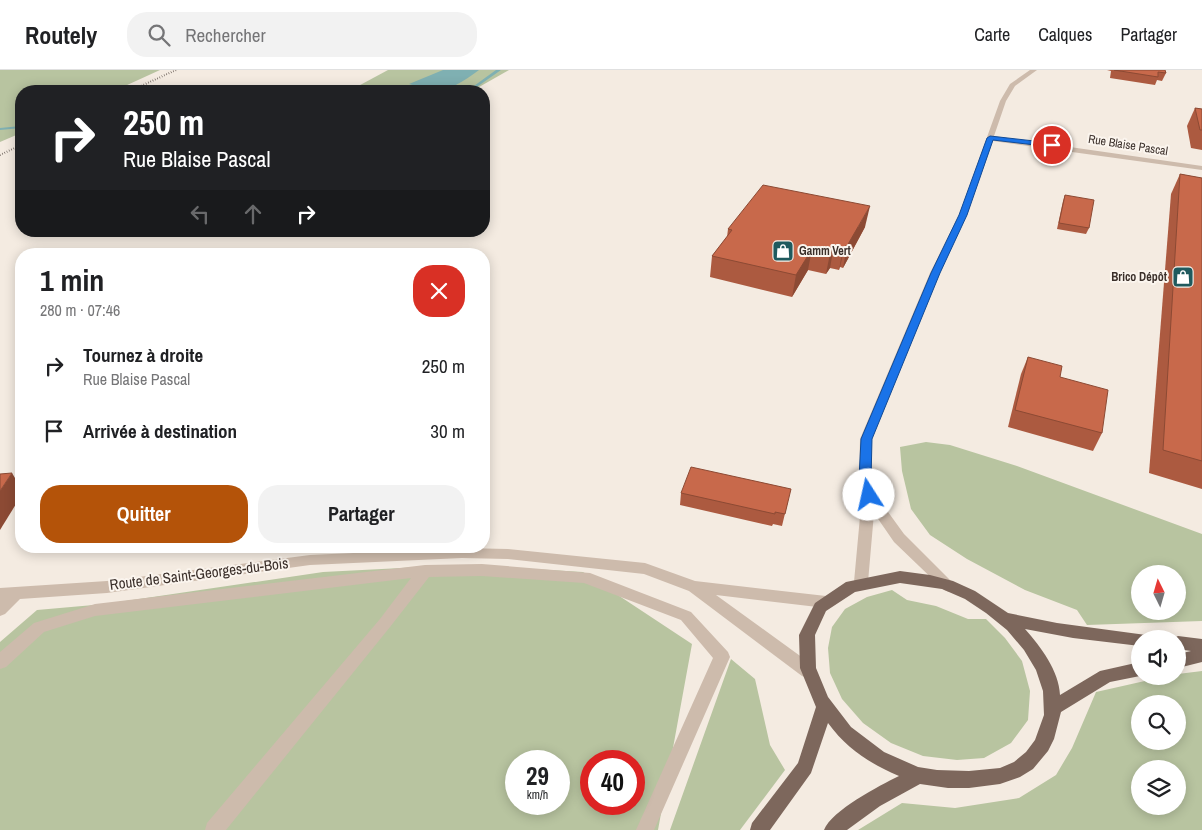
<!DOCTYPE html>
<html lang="fr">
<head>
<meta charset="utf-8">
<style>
	body { margin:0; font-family:"Archivo Narrow",sans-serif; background:#f2f2f2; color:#202124; height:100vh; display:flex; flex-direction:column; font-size:19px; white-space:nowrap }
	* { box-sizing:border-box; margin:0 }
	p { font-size:16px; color:#757577 }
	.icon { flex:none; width:28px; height:28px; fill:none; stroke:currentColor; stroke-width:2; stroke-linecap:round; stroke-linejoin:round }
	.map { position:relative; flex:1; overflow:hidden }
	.drawer { position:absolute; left:15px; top:178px; width:475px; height:305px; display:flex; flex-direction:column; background:#fff; border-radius:20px; box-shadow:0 2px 12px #0003 }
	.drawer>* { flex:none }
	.hud { position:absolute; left:15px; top:15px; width:475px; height:152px; border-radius:20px; box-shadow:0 2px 12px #0003; background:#202124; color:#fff; overflow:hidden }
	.needle { width:32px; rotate:355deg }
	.tools { position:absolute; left:1131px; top:495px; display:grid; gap:10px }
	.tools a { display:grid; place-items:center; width:55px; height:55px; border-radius:50%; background:#fff; box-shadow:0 2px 12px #0003; font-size:25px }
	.speed { position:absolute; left:505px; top:680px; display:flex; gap:10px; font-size:25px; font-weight:700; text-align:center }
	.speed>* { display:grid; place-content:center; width:65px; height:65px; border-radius:50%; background:#fff; box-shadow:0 2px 12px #0003; line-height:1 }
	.speed small { font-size:12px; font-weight:400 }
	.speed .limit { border:8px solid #d22; background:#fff; color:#111 }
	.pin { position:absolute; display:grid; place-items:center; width:42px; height:42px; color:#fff; margin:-21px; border:2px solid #fff; border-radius:50%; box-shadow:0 1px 5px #0007 }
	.me { position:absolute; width:55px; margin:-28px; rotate:350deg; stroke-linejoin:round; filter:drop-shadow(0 0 4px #0008) }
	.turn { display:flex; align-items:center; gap:18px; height:105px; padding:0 25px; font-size:22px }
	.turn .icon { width:65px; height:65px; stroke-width:2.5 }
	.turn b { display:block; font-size:35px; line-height:42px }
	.lanes { display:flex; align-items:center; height:48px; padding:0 25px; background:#0003; justify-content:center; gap:25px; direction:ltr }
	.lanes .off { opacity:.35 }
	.round { display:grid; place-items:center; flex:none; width:52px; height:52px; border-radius:20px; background:#f2f2f2 }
	.headline { display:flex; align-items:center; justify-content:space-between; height:85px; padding:0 25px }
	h1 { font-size:30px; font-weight:700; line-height:38px }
	.cta { display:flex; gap:10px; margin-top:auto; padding:10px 25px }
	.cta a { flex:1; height:58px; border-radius:20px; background:#b45309; color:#fff; font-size:20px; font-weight:700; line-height:58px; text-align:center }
	.cta a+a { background:#f2f2f2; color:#202124 }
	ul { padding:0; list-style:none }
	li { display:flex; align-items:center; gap:15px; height:65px; padding:0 25px }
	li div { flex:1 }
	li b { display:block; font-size:19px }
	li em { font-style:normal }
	header { display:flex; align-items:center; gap:30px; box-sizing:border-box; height:70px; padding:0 25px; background:#fff; border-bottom:1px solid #e0e0e0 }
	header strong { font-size:24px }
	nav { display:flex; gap:28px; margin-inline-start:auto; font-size:18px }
	.search { width:350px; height:45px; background:#f2f2f2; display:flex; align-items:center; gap:12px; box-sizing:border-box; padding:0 18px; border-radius:20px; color:#757577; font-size:19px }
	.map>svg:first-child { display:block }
	.green { fill:#b8c4a0; fill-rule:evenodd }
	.water { fill:#7fb0b2 }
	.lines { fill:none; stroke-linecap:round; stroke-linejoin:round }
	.stream { fill:#7fb0b2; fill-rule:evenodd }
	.minor { fill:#cdbbac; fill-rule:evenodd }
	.major { fill:#7d675c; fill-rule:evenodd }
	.rail { stroke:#3b302b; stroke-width:2; stroke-dasharray:0.5 2; stroke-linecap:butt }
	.wall { fill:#ac5a40 }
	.shaded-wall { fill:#8c4a34 }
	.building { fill:#c8694b; stroke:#8c4a34 }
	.route { fill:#1a73e8; stroke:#114b97 }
	.labels { text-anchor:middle; stroke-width:4; stroke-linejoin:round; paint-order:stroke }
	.far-street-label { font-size:12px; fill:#3b302b; stroke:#fbf5ee }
	.far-poi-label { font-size:12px; font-weight:bold; fill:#3b302b; stroke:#fbf5ee; text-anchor:start }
	.street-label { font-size:15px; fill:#3b302b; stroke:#fbf5ee }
</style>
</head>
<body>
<header>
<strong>Routely</strong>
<div class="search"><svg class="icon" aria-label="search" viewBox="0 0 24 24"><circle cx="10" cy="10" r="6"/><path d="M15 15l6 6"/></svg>Rechercher</div>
<nav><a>Carte</a><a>Calques</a><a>Partager</a></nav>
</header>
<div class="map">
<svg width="1202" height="760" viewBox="0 0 1202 760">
	<rect width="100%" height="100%" fill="#f4ebe1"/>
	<g class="green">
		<polygon points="0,0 160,0 114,21 21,21 21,63 0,72"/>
		<polygon points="388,0 509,0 472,21 349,21"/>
		<path d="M 926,372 L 950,375 L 1017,396 L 1202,464 L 1202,551 L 1087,555 L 1077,540 L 1025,520 L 967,489 L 930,465 L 911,439 L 902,401 L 900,377 ZM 1140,504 L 1178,504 L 1178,541 L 1140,541 Z"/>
		<path d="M 485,496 L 583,502 L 692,574 L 658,760 L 0,760 L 0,572 L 37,540 L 105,534 L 323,502 L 421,497 ZM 516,691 L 559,691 L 559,734 L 516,734 ZM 591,691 L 634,691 L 634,734 L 591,734 Z"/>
		<polygon points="892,520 907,530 936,536 968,549 986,549 1005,568 1022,591 1030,621 1028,650 1011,673 984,688 957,690 923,686 891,673 863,653 842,629 830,603 828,578 832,557 845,539 867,527"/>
		<polygon points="731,589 755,609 770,675 785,700 740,760 670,760"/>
		<path d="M 1202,601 L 1202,760 L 858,760 L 902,733 L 955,738 L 1019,728 L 1056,705 L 1072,678 L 1096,622 L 1167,606 L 1178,606 L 1178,604 ZM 1140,634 L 1178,634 L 1178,671 L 1140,671 ZM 1140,699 L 1178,699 L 1178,736 L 1140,736 Z"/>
	</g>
	<path class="water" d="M 443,0 L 479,0 C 450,21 443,24 409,14 Z"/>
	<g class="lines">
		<g class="stream">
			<polygon points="496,0 501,0 471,21 467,21"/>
			<polygon points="21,56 21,58 0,60 0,58"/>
		</g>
		<g class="minor">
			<polygon points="1030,0 1037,0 1015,16 1006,31 994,66 1202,96 1202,100 993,71 967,145 940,203 872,369 871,409 875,424 904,464 956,516 954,520 949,522 944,520 894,472 874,443 868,512 866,516 861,518 856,516 854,512 862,425 859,409 860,369 930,203 959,145 1000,31 1010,14"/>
			<polygon points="462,478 508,479 645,493 695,511 826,526 831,528 833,532 831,536 826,538 716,525 814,596 816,601 814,606 808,608 802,606 689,521 644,504 508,489 462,488 310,495 107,523 20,529 5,544 0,546 0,518 107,511 310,485"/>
			<polygon points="482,494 590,503 691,542 728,582 730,587 654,760 636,760 713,588 681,550 584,513 482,506 429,507 390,557 226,760 205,760 207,753 380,549 411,508 95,546 44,562 6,597 0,599 0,582 34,553 95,534 425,495"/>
		</g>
		<g class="major">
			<path d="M 900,501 L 930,505 L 953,511 L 975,521 L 1008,543 L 1057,553 L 1146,565 L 1147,569 L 1140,569 L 1140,576 L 1073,568 L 1025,559 C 1041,577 1059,601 1060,625 L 1100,601 L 1140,592 L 1140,606 L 1110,612 L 1061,642 L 1054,669 L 1048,681 L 1033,699 L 1020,707 L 1000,714 L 969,718 L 948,718 L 920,714 L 880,736 L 847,760 L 824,760 C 832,740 879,716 899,706 C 869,693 847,679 828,653 L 811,703 L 770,760 L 750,760 L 752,753 L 798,693 L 816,637 L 800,598 L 799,565 L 815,533 L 846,512 ZM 900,513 L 942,519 L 965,529 L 986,543 L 1007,560 L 1024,580 L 1036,600 L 1043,621 L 1044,645 L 1035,670 L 1026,682 L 1014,692 L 1000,698 L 969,701 L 937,700 L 918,697 L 884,682 L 851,657 L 828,627 L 816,598 L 815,565 L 826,541 L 855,522 Z"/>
			<polygon points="1178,566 1202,569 1202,592 1178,598 1178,584 1191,581 1178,579 1178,569 1172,569"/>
		</g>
		<g class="rail">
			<polyline points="130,21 176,0"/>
			<polyline points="0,85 21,75"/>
		</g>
	</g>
	<g class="wall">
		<polygon points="1107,0 1165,0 1166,3 1162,11 1157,10 1155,15 1110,8 1111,1"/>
		<polygon points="1195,38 1202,39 1202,80 1191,78 1187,56"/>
		<polygon points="1180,104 1202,108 1202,419 1149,403 1171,124"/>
		<polygon points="1065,125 1089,158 1086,164 1057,159 1063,131"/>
		<polygon points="865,157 843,198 840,197 839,200 830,198 826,204 808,200 792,227 710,207 712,186 727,167 728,159"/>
		<polygon points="1028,287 1060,307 1102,363 1093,381 1008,357 1021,304"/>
		<polygon points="681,423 788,431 782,456 773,454 772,456 680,435"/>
	</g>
	<g class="shaded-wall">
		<polygon points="870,136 865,157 843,198 847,176"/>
		<polygon points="834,176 830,198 826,204 830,183"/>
		<polygon points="845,176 840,197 839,200 843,178"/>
		<polygon points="812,179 808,200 792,227 796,205"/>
		<polygon points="12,403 21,418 21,426 0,460 0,421"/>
	</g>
	<g class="building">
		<polygon points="1114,0 1165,0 1166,3 1158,2 1158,7"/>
		<polygon points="1195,38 1202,39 1202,60 1200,60"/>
		<polygon points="1180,104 1202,108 1202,391 1163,380"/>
		<polygon points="763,115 870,136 847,176 845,176 843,178 834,176 830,183 812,179 796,205 712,186 732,160 728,159"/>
		<polygon points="1065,125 1094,130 1089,158 1059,153"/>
		<polygon points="1028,287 1062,296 1060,307 1108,320 1102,363 1015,340"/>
		<polygon points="691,397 791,419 785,444 775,442 775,444 681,423"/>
		<polygon points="12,403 0,421 0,404"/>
	</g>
	<polygon class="route" points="990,66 1052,73 1055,75 1052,77 993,70 967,145 940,203 872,369 871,409 875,425 874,428 865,428 859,409 861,369 931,203 959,145 987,68"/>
	<defs>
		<g id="shop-square" transform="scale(1.125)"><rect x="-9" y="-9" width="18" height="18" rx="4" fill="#1f5a5e" stroke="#fbf5ee"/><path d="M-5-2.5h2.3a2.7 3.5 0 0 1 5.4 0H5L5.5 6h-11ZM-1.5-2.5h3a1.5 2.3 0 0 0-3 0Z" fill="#fff"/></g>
	</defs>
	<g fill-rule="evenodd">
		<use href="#shop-square" x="783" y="181"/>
		<use href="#shop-square" x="1183" y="207"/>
	</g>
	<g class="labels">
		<g class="far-street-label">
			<text transform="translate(1128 75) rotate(9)" y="4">Rue Blaise Pascal</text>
		</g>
		<g class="far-poi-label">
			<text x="799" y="185">Gamm Vert</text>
			<text x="1167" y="211" text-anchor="end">Brico Dépôt</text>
		</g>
		<g class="street-label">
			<text transform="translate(199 504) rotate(-7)" y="5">Route de Saint-Georges-du-Bois</text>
		</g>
	</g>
</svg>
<div class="tools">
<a><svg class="needle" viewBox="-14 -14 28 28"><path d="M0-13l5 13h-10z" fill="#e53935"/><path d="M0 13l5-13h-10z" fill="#757577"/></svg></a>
<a><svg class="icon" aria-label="sound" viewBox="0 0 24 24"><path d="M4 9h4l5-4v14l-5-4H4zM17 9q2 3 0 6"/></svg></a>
<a><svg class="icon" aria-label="search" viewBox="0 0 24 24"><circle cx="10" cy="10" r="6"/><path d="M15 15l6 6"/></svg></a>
<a><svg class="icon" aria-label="layers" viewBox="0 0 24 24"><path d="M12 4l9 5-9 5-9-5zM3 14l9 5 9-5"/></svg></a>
</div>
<div class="speed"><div>29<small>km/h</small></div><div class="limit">40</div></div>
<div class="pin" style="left:1052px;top:75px;background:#d93025"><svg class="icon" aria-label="arrive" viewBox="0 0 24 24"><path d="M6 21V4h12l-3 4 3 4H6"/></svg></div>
<svg class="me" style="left:869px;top:425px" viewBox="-20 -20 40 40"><circle r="19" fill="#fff"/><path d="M0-13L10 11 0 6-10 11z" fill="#1a73e8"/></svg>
<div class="hud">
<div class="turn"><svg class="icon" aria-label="right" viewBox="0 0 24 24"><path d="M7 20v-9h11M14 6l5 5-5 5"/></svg><div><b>250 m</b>Rue Blaise Pascal</div></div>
<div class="lanes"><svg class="icon off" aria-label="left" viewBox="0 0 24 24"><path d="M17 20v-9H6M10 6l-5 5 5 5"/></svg><svg class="icon off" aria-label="ahead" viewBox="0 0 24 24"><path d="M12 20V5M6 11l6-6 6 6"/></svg><svg class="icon" aria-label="right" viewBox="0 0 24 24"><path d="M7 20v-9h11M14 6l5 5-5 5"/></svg></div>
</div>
<section class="drawer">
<div class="headline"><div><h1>1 min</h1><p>280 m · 07:46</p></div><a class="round" style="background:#d93025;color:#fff"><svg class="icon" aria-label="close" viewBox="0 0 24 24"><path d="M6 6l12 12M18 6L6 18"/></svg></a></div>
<ul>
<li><svg class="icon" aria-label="right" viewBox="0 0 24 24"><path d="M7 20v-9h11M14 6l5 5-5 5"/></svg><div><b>Tournez à droite</b><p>Rue Blaise Pascal</p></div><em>250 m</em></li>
<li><svg class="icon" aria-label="arrive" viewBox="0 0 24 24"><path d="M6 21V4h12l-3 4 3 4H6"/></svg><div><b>Arrivée à destination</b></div><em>30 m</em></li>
</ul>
<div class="cta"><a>Quitter</a><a>Partager</a></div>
</section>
</div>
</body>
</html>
